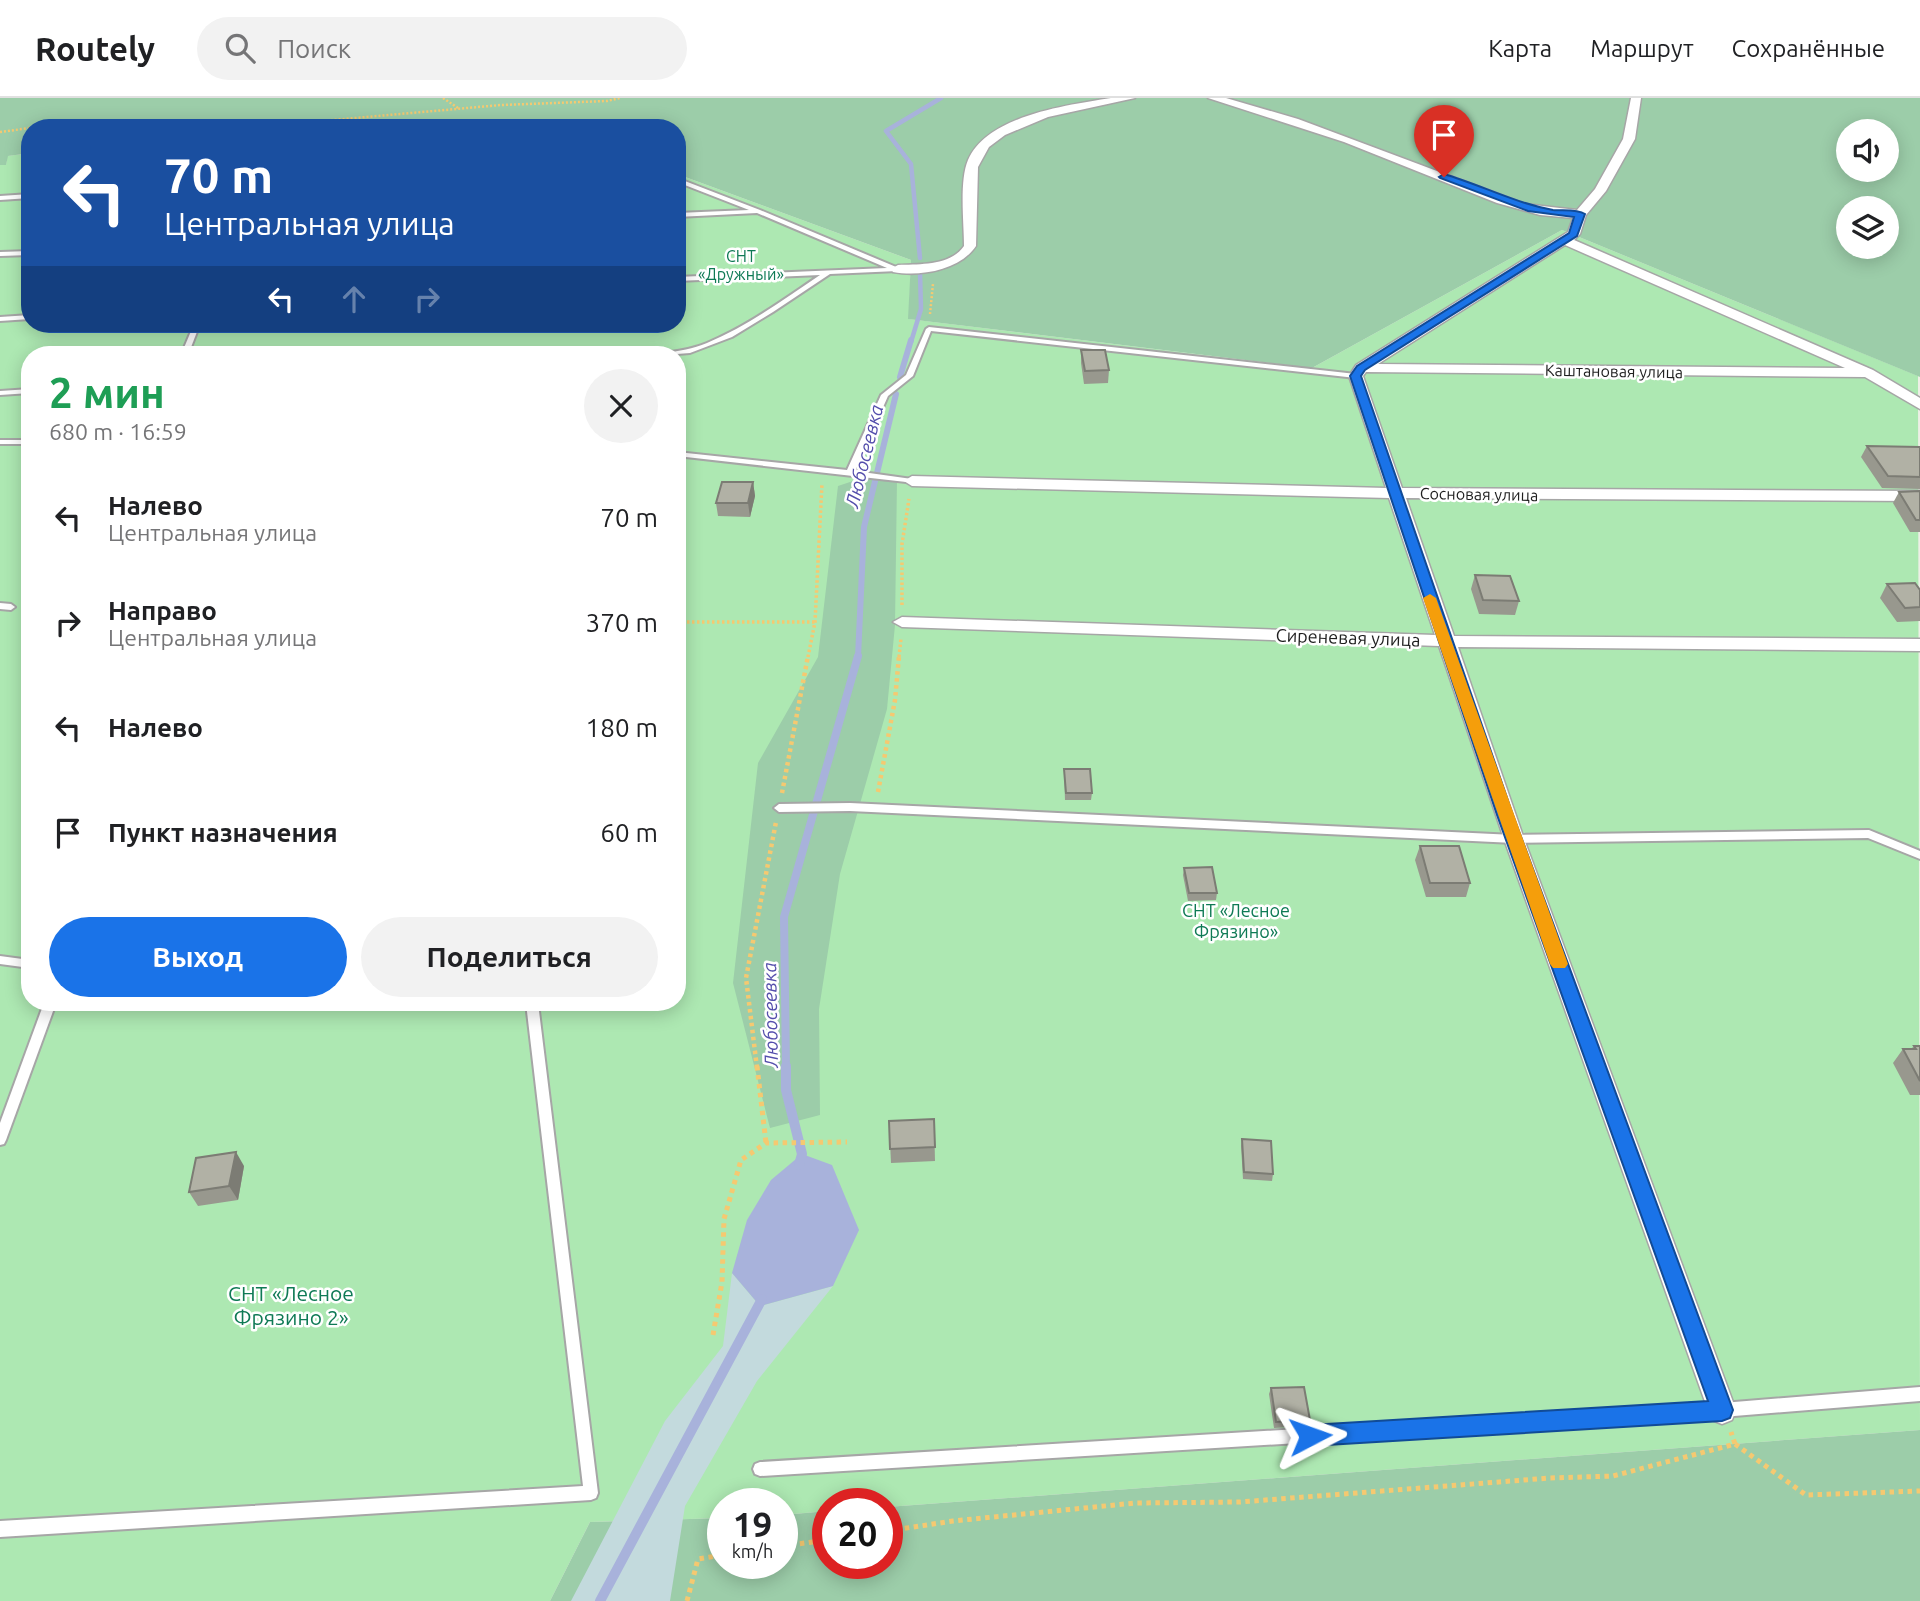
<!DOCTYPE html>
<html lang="ru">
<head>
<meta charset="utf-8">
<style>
	body { margin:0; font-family:Ubuntu,sans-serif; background:#f2f2f2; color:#202124; height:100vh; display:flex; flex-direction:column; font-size:26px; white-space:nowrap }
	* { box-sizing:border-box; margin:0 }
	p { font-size:23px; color:#757577 }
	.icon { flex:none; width:38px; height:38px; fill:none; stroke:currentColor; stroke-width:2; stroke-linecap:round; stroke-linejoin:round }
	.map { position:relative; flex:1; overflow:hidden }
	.panel { position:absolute; left:21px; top:248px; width:665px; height:665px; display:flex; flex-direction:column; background:#fff; border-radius:28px; box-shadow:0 4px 18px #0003 }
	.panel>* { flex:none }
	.top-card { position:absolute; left:21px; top:21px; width:665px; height:214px; border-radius:28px; box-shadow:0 4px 18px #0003; background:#1a4fa0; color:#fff; overflow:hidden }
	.controls { position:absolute; left:1836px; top:21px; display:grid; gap:14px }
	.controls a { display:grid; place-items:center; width:63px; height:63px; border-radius:50%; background:#fff; box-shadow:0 4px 18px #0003; font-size:35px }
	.speed { position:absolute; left:707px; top:1390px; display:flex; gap:14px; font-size:35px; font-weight:700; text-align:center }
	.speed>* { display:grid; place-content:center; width:91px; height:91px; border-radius:50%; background:#fff; box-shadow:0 4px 18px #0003; line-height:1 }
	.speed small { font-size:18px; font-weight:400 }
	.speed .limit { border:10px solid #d22; background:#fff; color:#111 }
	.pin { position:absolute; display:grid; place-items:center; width:60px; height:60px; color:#fff; margin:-72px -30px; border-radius:50% 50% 50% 0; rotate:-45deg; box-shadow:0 0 7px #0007 }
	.pin .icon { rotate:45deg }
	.me { position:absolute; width:77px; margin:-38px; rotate:86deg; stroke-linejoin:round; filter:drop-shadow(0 0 5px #0008) }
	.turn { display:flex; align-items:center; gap:24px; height:147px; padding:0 28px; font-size:32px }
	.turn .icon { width:91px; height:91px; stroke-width:2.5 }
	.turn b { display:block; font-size:49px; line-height:60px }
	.lanes { display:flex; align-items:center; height:66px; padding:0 28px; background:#0003; justify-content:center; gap:35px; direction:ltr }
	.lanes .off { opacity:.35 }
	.round { display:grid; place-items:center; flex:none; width:74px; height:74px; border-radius:37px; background:#f2f2f2 }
	.headline { display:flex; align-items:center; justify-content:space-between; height:119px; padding:0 28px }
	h1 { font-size:42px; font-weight:700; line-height:52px; color:#1e9e55 }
	.button { display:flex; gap:14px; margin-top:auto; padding:14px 28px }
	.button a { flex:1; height:80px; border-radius:42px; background:#1a73e8; color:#fff; font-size:28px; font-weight:700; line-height:80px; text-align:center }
	.button a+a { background:#f2f2f2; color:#202124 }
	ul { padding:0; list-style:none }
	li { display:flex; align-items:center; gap:21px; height:105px; padding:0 28px }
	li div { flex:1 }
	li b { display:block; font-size:26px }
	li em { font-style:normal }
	header { display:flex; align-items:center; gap:42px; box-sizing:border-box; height:98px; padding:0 35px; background:#fff; border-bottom:2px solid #e0e0e0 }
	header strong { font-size:33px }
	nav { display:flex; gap:38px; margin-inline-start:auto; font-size:24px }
	.search { width:490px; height:63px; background:#f2f2f2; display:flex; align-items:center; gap:18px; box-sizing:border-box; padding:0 24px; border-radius:38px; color:#757577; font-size:26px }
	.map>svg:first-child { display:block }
	.grass { fill:#ade8b2; fill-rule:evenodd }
	.forest { fill:#9ccda9; fill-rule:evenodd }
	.wetland { fill:#c3dadd }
	.water { fill:#a8b2db }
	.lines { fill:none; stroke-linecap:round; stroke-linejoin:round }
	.stream-far3 { stroke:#a8b2db; stroke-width:4.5 }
	.stream-far2 { stroke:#a8b2db; stroke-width:6 }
	.stream-far1 { stroke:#a8b2db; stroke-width:8 }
	.stream { stroke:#a8b2db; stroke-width:10 }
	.lane-casing { stroke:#a6a6a6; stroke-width:4 }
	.street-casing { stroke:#a6a6a6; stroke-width:3 }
	.path-far3 { stroke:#f5c971; stroke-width:2.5; stroke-dasharray:2 2; stroke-linecap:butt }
	.path-far2 { stroke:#f5c971; stroke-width:3.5; stroke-dasharray:2.5 2.5; stroke-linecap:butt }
	.path-far1 { stroke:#f5c971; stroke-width:4.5; stroke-dasharray:3.5 3.5; stroke-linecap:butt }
	.path { stroke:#f5c971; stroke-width:5; stroke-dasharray:4.5 4.5; stroke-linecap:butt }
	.lane { fill:#fff; fill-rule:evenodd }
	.street { fill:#fff; fill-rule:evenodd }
	.wall { fill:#98988e }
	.shaded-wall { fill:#7c7c74 }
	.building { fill:#b1b1a5; stroke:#7c7c74; stroke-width:2 }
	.route { fill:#1a73e8; stroke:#114b97; stroke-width:2 }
	.slow { fill:#f59e0b }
	.labels { text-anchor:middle; stroke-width:5; stroke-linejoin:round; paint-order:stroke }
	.far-park-label { font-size:16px; fill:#0f7a55; stroke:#fff }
	.far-street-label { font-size:16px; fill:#1f1f1f; stroke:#fff }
	.street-label { font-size:18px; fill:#1f1f1f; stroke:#fff }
	.park-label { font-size:18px; fill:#0f7a55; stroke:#fff }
	.water-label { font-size:19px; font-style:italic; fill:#544eac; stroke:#fff }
	.near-park-label { font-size:21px; fill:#0f7a55; stroke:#fff }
</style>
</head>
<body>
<header>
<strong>Routely</strong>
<div class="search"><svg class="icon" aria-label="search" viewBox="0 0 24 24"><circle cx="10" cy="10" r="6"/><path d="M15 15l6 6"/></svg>Поиск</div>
<nav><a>Карта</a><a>Маршрут</a><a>Сохранённые</a></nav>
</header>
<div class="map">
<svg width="1920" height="1503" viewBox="0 0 1920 1503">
	<rect width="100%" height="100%" fill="#edefe6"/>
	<path class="grass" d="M 23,56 L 25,62 L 30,62 L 30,226 L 677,226 L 677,76 L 911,162 L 909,221 L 1312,270 L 1562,132 L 1918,278 L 1920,1332 L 887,1409 L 887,1405 L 828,1405 L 828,1413 L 782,1417 L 782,1405 L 723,1405 L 723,1420 L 590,1424 L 550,1503 L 0,1503 L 0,67 L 6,67 L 7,58 ZM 30,257 L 677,257 L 677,905 L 30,905 Z"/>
	<g class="forest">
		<path d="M 0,0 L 1920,0 L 1920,279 L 1562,132 L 1312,270 L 908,221 L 911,162 L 677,76 L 677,30 L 30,30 L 30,62 L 25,63 L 23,56 L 8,58 L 6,67 L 0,67 ZM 1848,33 L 1886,33 L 1886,72 L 1848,72 ZM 1848,110 L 1886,110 L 1886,149 L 1848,149 Z"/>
		<polygon points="865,379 897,382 895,527 887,611 840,776 819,911 820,1017 770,1030 733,885 758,665 818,559 838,388"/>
		<polygon points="1920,1332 1920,1503 550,1503 590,1424 723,1420 723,1465 782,1465 782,1417 828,1413 828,1465 887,1465 887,1409"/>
	</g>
	<polygon class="wetland" points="732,1175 760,1208 833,1188 757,1283 685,1408 670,1503 571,1503 665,1323 723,1248"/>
	<polygon class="water" points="802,1056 832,1067 859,1132 833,1188 760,1208 732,1175 747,1122 771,1082"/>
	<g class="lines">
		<g class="stream-far3">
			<polyline points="920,160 911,66 886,33 941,0"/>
			<polyline points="911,244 921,211 920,175"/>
		</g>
		<g class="stream-far2">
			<polyline points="900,279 911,242"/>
			<polyline points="858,559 864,429 896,296"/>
		</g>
		<polyline class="stream-far1" points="786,970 784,819 858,558"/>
		<g class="stream">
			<polyline points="786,968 786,992 802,1056 799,1067"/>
			<polyline points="600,1503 762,1201"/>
		</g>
		<g class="lane-casing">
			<g id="lane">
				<path d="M 677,80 L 760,112 L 901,171 L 898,173 L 830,176 L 773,214 L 732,239 L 690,255 L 664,257 L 664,255 C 679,253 693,251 707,245 C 748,228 784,201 820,177 L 677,183 L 677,179 L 887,170 L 757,115 L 677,119 L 677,115 L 749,112 L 677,84 Z"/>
				<polygon points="30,96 30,100 0,102 0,98"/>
				<polygon points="30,153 30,157 0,158 0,154"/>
				<polygon points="30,217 30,221 0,223 0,219"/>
				<polygon points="194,226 200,226 188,257 181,257"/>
				<polygon points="929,229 1356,276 1360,278 1356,280 931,233 913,278 888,298 855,373 912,381 916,383 915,385 677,358 677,354 847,372 881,297 906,277 926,231"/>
				<polygon points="30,291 30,295 0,297 0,293"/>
				<rect x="0" y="342" width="30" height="4"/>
				<polygon points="0,505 11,506 15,509 11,512 0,511"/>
				<polygon points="850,705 1514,737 1869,732 1920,753 1920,761 1868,740 1514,745 850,713 779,714 774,710 779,706"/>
				<polygon points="0,858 30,862 30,870 0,866"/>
				<polygon points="44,905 56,905 6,1042 4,1046 0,1047 0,1025"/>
				<polygon points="526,905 538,905 598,1395 596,1400 591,1402 0,1439 0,1423 583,1388"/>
				<polygon points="1920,1289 1920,1303 1722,1319 760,1378 755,1376 753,1371 755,1366 760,1364 1722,1305"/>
			</g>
		</g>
		<g class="street-casing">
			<g id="street">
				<path d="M 1111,0 L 1135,0 L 1048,19 L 1005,37 L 989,49 L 978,69 L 976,148 C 960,172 921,179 893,174 L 891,171 L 898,167 C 920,166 950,168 964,148 C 964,125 959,83 968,62 C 988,17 1068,7 1111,0 Z"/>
				<path d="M 1208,0 L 1226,0 L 1298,21 L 1525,106 L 1577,112 L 1595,91 L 1623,41 L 1631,0 L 1641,0 L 1635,41 L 1606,93 L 1586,117 L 1580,136 L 1574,142 L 1873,272 L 1920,300 L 1920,311 L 1865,279 L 1366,274 L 1363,278 L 1402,390 L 1920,393 L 1920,403 L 1406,400 L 1454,538 L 1920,541 L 1920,553 L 1458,549 L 1524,741 L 1736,1312 L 1732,1322 L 1722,1326 L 1712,1322 L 1708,1312 L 1504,741 L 1439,548 L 902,529 L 893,524 L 902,519 L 1435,537 L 1389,400 L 912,388 L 904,383 L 912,378 L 1386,390 L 1349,278 L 1356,267 L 1568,134 L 1573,120 L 1540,117 L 1497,105 L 1344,44 ZM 1565,147 L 1845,270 L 1378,266 Z"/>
			</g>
		</g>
		<g class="path-far3">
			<polyline points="443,0 458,10"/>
			<polyline points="34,30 63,26 138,30"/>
			<polyline points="243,30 501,7 607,3 620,0"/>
			<polyline points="317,30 327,23"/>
			<polyline points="0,34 30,30"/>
			<polyline points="930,216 933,186"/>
		</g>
		<g class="path-far2">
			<polyline points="902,507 902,446 909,401"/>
			<polyline points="677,524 815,524"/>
			<polyline points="808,559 815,524 822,385"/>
			<polyline points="899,559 901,540"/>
		</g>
		<g class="path-far1">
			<polyline points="878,694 895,602 899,558"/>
			<polyline points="782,695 808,558"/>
			<polyline points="757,970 746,880 776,724"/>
		</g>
		<g class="path">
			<polyline points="757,968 766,1045"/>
			<polyline points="713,1237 722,1184 724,1121 741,1062 766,1045 847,1044"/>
			<polyline points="1735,1346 1806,1397 1920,1393"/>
			<polyline points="887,1433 953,1423 1135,1405 1240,1404 1550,1380 1613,1378 1735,1346 1731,1334"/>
			<polyline points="782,1448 828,1442"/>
			<polyline points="687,1503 698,1461 723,1457"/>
		</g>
		<use href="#lane" class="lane"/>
		<use href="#street" class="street"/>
	</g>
	<g class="wall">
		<polygon points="1081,252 1109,272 1108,285 1084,286 1081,265"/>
		<polygon points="1867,348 1920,349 1920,391 1882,390 1861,359"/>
		<polygon points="753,384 755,398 750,419 718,418 716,405"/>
		<polygon points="1920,393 1920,434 1910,434 1893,405 1899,394"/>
		<polygon points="1475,477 1519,503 1515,517 1479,516 1471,491"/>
		<polygon points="1887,486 1920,492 1920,523 1897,524 1880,500"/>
		<polygon points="1064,671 1092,695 1091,702 1065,702"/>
		<polygon points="1420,748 1470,785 1466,799 1426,799 1415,762"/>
		<polygon points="1184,770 1217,795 1216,802 1188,803 1183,777"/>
		<polygon points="1914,948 1920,948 1920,997 1910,997 1893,965 1903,951 1911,951"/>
		<polygon points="934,1021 935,1063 891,1065 889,1023"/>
		<polygon points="1242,1041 1273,1076 1272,1083 1243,1081 1241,1048"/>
		<polygon points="244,1068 238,1102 198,1108 189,1094"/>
		<polygon points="1271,1290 1310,1322 1308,1328 1274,1330 1269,1296"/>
	</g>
	<g class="shaded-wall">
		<polygon points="753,384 755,398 750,419 748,405"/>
		<polygon points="236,1054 244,1068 238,1102 229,1088"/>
	</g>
	<g class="building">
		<polygon points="1081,252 1105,252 1109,272 1085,273"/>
		<polygon points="1867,348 1920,349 1920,379 1888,378"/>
		<polygon points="722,384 753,384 748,405 716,405"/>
		<polygon points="1920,393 1920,422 1916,422 1899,394"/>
		<polygon points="1475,477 1510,478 1519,503 1483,502"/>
		<polygon points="1915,485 1920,492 1920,509 1905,510 1887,486"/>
		<polygon points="1064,671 1090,671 1092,695 1066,695"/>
		<polygon points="1420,748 1459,748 1470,785 1430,785"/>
		<polygon points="1212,769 1217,795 1189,795 1184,770"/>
		<polygon points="1914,948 1920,948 1920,983 1903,951 1916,951"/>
		<polygon points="934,1021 935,1049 890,1051 889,1023"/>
		<polygon points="1242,1041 1271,1043 1273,1076 1244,1074"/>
		<polygon points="236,1054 229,1088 189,1094 196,1060"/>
		<polygon points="1304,1289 1310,1322 1276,1324 1271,1290"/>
	</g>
	<path class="route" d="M 1444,76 C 1481,87 1515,105 1553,112 C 1563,113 1577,111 1585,116 L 1577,138 L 1365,272 L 1361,278 L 1513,717 L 1733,1312 L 1730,1320 L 1722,1323 L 1310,1348 L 1302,1345 L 1299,1338 L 1302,1330 L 1310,1327 L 1708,1303 L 1497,717 L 1350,278 L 1357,268 L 1569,135 L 1574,119 L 1528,113 L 1440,80 L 1439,79 Z"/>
	<polygon class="slow" points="1430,496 1436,500 1568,866 1565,870 1553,870 1550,866 1423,500"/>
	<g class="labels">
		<g class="far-park-label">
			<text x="741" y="164">СНТ<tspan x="741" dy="18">«Дружный»</tspan></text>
		</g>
		<g class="far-street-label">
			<text transform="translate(1614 273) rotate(1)" y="6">Каштановая улица</text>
			<text transform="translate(1479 396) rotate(1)" y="6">Сосновая улица</text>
		</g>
		<g class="street-label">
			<text transform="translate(1348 540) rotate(2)" y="6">Сиреневая улица</text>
		</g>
		<g class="park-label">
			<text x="1236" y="819">СНТ «Лесное<tspan x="1236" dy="21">Фрязино»</tspan></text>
		</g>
		<g class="water-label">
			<text transform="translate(864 358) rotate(-76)" y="7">Любосеевка</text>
			<text transform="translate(770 917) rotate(-91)" y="7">Любосеевка</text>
		</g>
		<g class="near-park-label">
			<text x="291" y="1203">СНТ «Лесное<tspan x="291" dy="24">Фрязино 2»</tspan></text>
		</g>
	</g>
</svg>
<div class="controls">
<a><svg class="icon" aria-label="sound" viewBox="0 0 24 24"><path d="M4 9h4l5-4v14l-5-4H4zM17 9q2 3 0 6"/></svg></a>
<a><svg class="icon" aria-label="layers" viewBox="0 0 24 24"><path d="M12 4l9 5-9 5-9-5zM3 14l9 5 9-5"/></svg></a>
</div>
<div class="speed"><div>19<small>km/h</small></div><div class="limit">20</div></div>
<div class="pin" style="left:1444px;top:79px;background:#d93025"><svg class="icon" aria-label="arrive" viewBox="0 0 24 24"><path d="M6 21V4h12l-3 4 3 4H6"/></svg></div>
<svg class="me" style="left:1310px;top:1338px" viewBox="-20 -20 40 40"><path d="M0-17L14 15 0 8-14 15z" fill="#1a73e8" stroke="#fff" stroke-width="4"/></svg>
<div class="top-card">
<div class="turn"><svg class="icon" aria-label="left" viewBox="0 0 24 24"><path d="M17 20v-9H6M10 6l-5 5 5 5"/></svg><div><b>70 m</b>Центральная улица</div></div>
<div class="lanes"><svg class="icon" aria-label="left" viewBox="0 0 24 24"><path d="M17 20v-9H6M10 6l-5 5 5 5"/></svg><svg class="icon off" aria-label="ahead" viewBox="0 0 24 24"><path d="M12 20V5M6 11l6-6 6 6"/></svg><svg class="icon off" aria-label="right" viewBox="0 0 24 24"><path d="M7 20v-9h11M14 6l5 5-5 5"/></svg></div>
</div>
<section class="panel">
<div class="headline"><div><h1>2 мин</h1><p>680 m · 16:59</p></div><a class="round"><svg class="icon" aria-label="close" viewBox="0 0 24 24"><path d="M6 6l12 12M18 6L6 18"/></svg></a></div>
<ul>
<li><svg class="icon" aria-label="left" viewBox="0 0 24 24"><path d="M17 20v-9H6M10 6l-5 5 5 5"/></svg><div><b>Налево</b><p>Центральная улица</p></div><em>70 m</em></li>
<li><svg class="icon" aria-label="right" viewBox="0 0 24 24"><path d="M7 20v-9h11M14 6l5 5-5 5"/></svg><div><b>Направо</b><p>Центральная улица</p></div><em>370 m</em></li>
<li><svg class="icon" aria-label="left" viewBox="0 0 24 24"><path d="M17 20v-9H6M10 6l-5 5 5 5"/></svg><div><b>Налево</b></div><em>180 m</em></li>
<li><svg class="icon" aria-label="arrive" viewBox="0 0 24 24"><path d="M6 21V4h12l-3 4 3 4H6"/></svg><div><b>Пункт назначения</b></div><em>60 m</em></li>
</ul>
<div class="button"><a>Выход</a><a>Поделиться</a></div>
</section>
</div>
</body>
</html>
